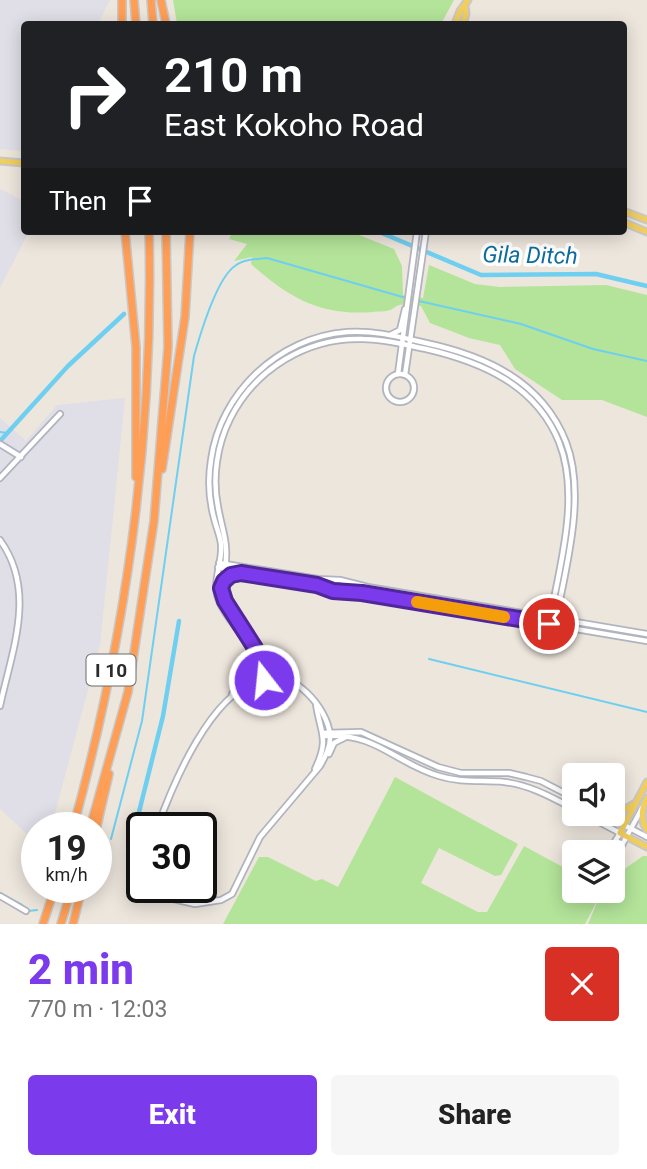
<!DOCTYPE html>
<html lang="en">
<head>
<meta charset="utf-8">
<style>
	body { margin:0; font-family:Roboto,sans-serif; background:#f6f6f6; color:#222; height:100vh; display:flex; flex-direction:column; font-size:26px; white-space:nowrap }
	* { box-sizing:border-box; margin:0 }
	p { font-size:23px; color:#767676 }
	.icon { flex:none; width:38px; height:38px; fill:none; stroke:currentColor; stroke-width:2; stroke-linecap:round; stroke-linejoin:round }
	.map { position:relative; height:924px; overflow:hidden }
	.side { display:flex; flex-direction:column; background:#fff; flex:1 }
	.side>* { flex:none }
	.top-card { position:absolute; left:21px; top:21px; width:606px; height:214px; border-radius:7px; box-shadow:0 4px 18px #0003; background:#202124; color:#fff; overflow:hidden }
	.fabs { position:absolute; left:562px; top:763px; display:grid; gap:14px }
	.fabs a { display:grid; place-items:center; width:63px; height:63px; border-radius:7px; background:#fff; box-shadow:0 4px 18px #0003; font-size:35px }
	.speed { position:absolute; left:21px; top:812px; display:flex; gap:14px; font-size:35px; font-weight:700; text-align:center }
	.speed>* { display:grid; place-content:center; width:91px; height:91px; border-radius:50%; background:#fff; box-shadow:0 4px 18px #0003; line-height:1 }
	.speed small { font-size:18px; font-weight:400 }
	.speed .limit { border:4px solid #111; border-radius:10px; background:#fff; color:#111 }
	.pin { position:absolute; display:grid; place-items:center; width:60px; height:60px; color:#fff; margin:-30px; border:4px solid #fff; border-radius:50%; box-shadow:0 2px 7px #0007 }
	.me { position:absolute; width:77px; margin:-38px; rotate:344deg; stroke-linejoin:round; filter:drop-shadow(0 0 5px #0008) }
	.turn { display:flex; align-items:center; gap:24px; height:147px; padding:0 28px; font-size:32px }
	.turn .icon { width:91px; height:91px; stroke-width:2.5 }
	.turn b { display:block; font-size:49px; line-height:60px }
	.then { display:flex; align-items:center; height:66px; padding:0 28px; background:#0003; gap:14px; font-size:26px }
	.round { display:grid; place-items:center; flex:none; width:74px; height:74px; border-radius:7px; background:#f6f6f6 }
	.headline { display:flex; align-items:center; justify-content:space-between; height:119px; padding:0 28px }
	h1 { font-size:42px; font-weight:800; line-height:52px; color:#7c3aed }
	.button { display:flex; gap:14px; margin-top:auto; padding:14px 28px }
	.button a { flex:1; height:80px; border-radius:7px; background:#7c3aed; color:#fff; font-size:28px; font-weight:800; line-height:80px; text-align:center }
	.button a+a { background:#f6f6f6; color:#222 }
	.map>svg:first-child { display:block }
	.industrial { fill:#e0dee6 }
	.green { fill:#b3e499 }
	.lines { fill:none; stroke-linecap:round; stroke-linejoin:round }
	.stream { stroke:#6fcff0; stroke-width:2 }
	.canal { stroke:#6fcff0; stroke-width:4.5 }
	.minor-casing { stroke:#b1b4bf; stroke-width:8 }
	.major-casing { stroke:#c8c8c8; stroke-width:9 }
	.highway-casing { stroke:#c8c8c8; stroke-width:10 }
	.minor { stroke:#fff; stroke-width:4.5 }
	.major { stroke:#f2ce5d; stroke-width:5 }
	.highway { stroke:#ff9e56; stroke-width:7 }
	.route-casing { stroke:#51269a; stroke-width:18 }
	.route { stroke:#7c3aed; stroke-width:12 }
	.slow { stroke:#f59e0b; stroke-width:12 }
	.labels { text-anchor:middle; stroke-width:7; stroke-linejoin:round; paint-order:stroke }
	.shield { fill:#fff; stroke:#6b6b6b; stroke-width:2 }
	.shield-label { font-size:19px; font-weight:bold; fill:#2b2b2b }
	.water-label { font-size:23px; font-style:italic; fill:#0c6d9e; stroke:#fff }
</style>
</head>
<body>
<div class="map">
<svg width="647" height="924" viewBox="0 0 647 924">
	<rect width="100%" height="100%" fill="#ede6dd"/>
	<g class="industrial">
		<polygon points="0,0 110,0 98,24 24,24 24,151 0,149"/>
		<polygon points="0,189 24,201 24,231 29,231 0,288"/>
		<polygon points="125,398 100,645 51,828 37,828 37,843 0,809 0,418 26,441 57,405"/>
	</g>
	<g class="green">
		<polygon points="173,0 454,0 441,24 177,24"/>
		<path d="M 233,231 L 349,231 L 394,249 L 402,266 L 403,295 L 423,298 L 429,265 L 475,284 L 500,287 L 606,285 L 647,295 L 647,417 L 602,400 L 562,400 L 515,369 L 500,345 L 469,338 L 430,323 L 421,306 C 415,306 405,304 399,305 C 396,306 393,309 390,310 C 385,312 378,311 373,312 C 321,316 289,298 251,264 L 252,257 L 234,261 L 247,244 L 229,239 Z"/>
		<polygon points="395,777 518,844 501,875 495,876 439,848 421,883 478,912 487,912 524,846 574,873 574,891 599,891 596,903 585,924 223,924 259,857 268,857 316,881 322,879 338,887"/>
		<polygon points="643,856 647,856 647,924 588,924 602,891 612,891 613,867 623,870"/>
	</g>
	<g class="lines">
		<g class="stream">
			<polyline points="419,301 521,324 593,349 647,361"/>
			<polyline points="0,432 7,433"/>
			<polyline points="429,659 647,712"/>
			<path d="M 111,839 L 142,721 L 194,356 C 200,335 217,278 235,266 C 243,259 257,259 267,258 L 413,300"/>
			<polyline points="0,893 22,905 28,911 37,910"/>
		</g>
		<g class="canal">
			<polyline points="377,231 481,275 596,274 647,286"/>
			<polyline points="1,440 68,366 124,314"/>
			<polyline points="139,812 163,716 179,621"/>
		</g>
		<g class="minor-casing">
			<g id="minor">
				<polyline points="390,335 400,330 405,309"/>
				<polyline points="398,374 417,231"/>
				<circle cx="400" cy="388" r="14"/>
				<polyline points="405,375 426,231"/>
				<polyline points="0,444 21,457"/>
				<polyline points="0,478 60,414"/>
				<path d="M 0,540 C 37,591 12,650 0,706"/>
				<polyline points="219,563 318,579 340,580 368,587 647,634"/>
				<polyline points="218,567 241,573 317,585 333,591 362,593 647,641"/>
				<path d="M 225,569 C 229,543 222,530 218,507 C 212,478 217,445 230,419 C 255,369 307,337 363,339 C 384,339 406,345 426,349 C 482,362 536,385 559,442 C 581,497 559,568 549,624"/>
				<polyline points="237,573 231,575 224,581 221,588 225,601 251,640 262,675"/>
				<polyline points="260,661 279,674"/>
				<path d="M 259,681 C 256,669 254,657 248,646 C 240,630 226,618 219,601 C 211,582 223,563 221,544 C 220,535 216,527 214,518 C 209,500 208,479 211,460 C 220,393 279,337 347,332 C 374,330 400,337 426,343 C 486,356 542,381 566,442 C 587,496 565,570 555,625"/>
				<polyline points="232,694 247,675 251,660"/>
				<polyline points="323,733 361,732 438,767 461,773 509,773 526,777 541,781 574,798"/>
				<path d="M 324,736 C 377,732 394,763 439,776 C 461,783 482,780 504,782 C 530,785 551,797 574,809"/>
				<polyline points="329,754 334,743 346,737"/>
				<path d="M 315,769 C 330,738 320,733 316,704"/>
				<polyline points="584,814 620,833 614,843"/>
				<polyline points="603,814 647,837"/>
				<path d="M 157,828 C 173,784 211,691 262,680 C 273,678 284,682 294,685"/>
				<polyline points="621,847 642,808"/>
				<path d="M 157,887 L 169,898 L 195,904 L 221,900 L 232,894 L 260,837 L 320,766 C 325,757 331,746 330,735 C 327,706 293,671 263,674 C 255,675 246,681 239,685"/>
				<polyline points="0,896 26,911"/>
			</g>
		</g>
		<g class="major-casing">
			<g id="major">
				<polyline points="455,24 460,11 468,0"/>
				<polyline points="463,24 466,14 465,6"/>
				<polyline points="0,161 24,163"/>
				<polyline points="623,211 647,220"/>
				<polyline points="623,222 647,232"/>
				<polyline points="647,782 620,833 647,847"/>
				<path d="M 647,798 C 641,809 640,819 647,830"/>
				<polyline points="612,812 622,811 634,804"/>
			</g>
		</g>
		<g class="highway-casing">
			<g id="highway">
				<polyline points="122,0 122,24"/>
				<polyline points="134,0 136,24"/>
				<polyline points="151,0 153,24"/>
				<polyline points="161,0 166,24"/>
				<polyline points="125,231 136,347 136,477"/>
				<polyline points="162,469 185,317 190,231"/>
				<path d="M 73,828 C 127,633 154,433 149,231"/>
				<polyline points="90,828 128,692 154,521 168,347 166,231"/>
				<polyline points="96,830 109,774"/>
				<polyline points="43,924 55,887"/>
				<polyline points="61,924 72,887"/>
				<polyline points="73,924 82,887"/>
			</g>
		</g>
		<use href="#minor" class="minor"/>
		<use href="#major" class="major"/>
		<use href="#highway" class="highway"/>
	</g>
	<g class="lines">
		<g class="route-casing">
			<polyline id="route" points="264,680 255,648 225,601 221,588 224,581 231,575 241,573 317,585 333,591 362,593 549,624"/>
		</g>
		<use href="#route" class="route"/>
		<polyline class="slow" points="417,602 504,617"/>
	</g>
	<g class="labels">
		<rect class="shield" x="86.5" y="654.5" width="49" height="31" rx="5"/>
		<g class="shield-label">
			<text x="111" y="677">I 10</text>
		</g>
		<g class="water-label">
			<text transform="translate(530 255) rotate(1)" y="8">Gila Ditch</text>
		</g>
	</g>
</svg>
<div class="fabs">
<a><svg class="icon" aria-label="sound" viewBox="0 0 24 24"><path d="M4 9h4l5-4v14l-5-4H4zM17 9q2 3 0 6"/></svg></a>
<a><svg class="icon" aria-label="layers" viewBox="0 0 24 24"><path d="M12 4l9 5-9 5-9-5zM3 14l9 5 9-5"/></svg></a>
</div>
<div class="speed"><div>19<small>km/h</small></div><div class="limit">30</div></div>
<div class="pin" style="left:549px;top:624px;background:#d93025"><svg class="icon" aria-label="arrive" viewBox="0 0 24 24"><path d="M6 21V4h12l-3 4 3 4H6"/></svg></div>
<svg class="me" style="left:264px;top:680px" viewBox="-20 -20 40 40"><circle r="17" fill="#7c3aed" stroke="#fff" stroke-width="3"/><path d="M0-11L8 9 0 5-8 9z" fill="#fff"/></svg>
<div class="top-card">
<div class="turn"><svg class="icon" aria-label="right" viewBox="0 0 24 24"><path d="M7 20v-9h11M14 6l5 5-5 5"/></svg><div><b>210 m</b>East Kokoho Road</div></div>
<div class="then">Then<svg class="icon" aria-label="arrive" viewBox="0 0 24 24"><path d="M6 21V4h12l-3 4 3 4H6"/></svg></div>
</div>
</div>
<section class="side">
<div class="headline"><div><h1>2 min</h1><p>770 m · 12:03</p></div><a class="round" style="background:#d93025;color:#fff"><svg class="icon" aria-label="close" viewBox="0 0 24 24"><path d="M6 6l12 12M18 6L6 18"/></svg></a></div>
<div class="button"><a>Exit</a><a>Share</a></div>
</section>
</body>
</html>
